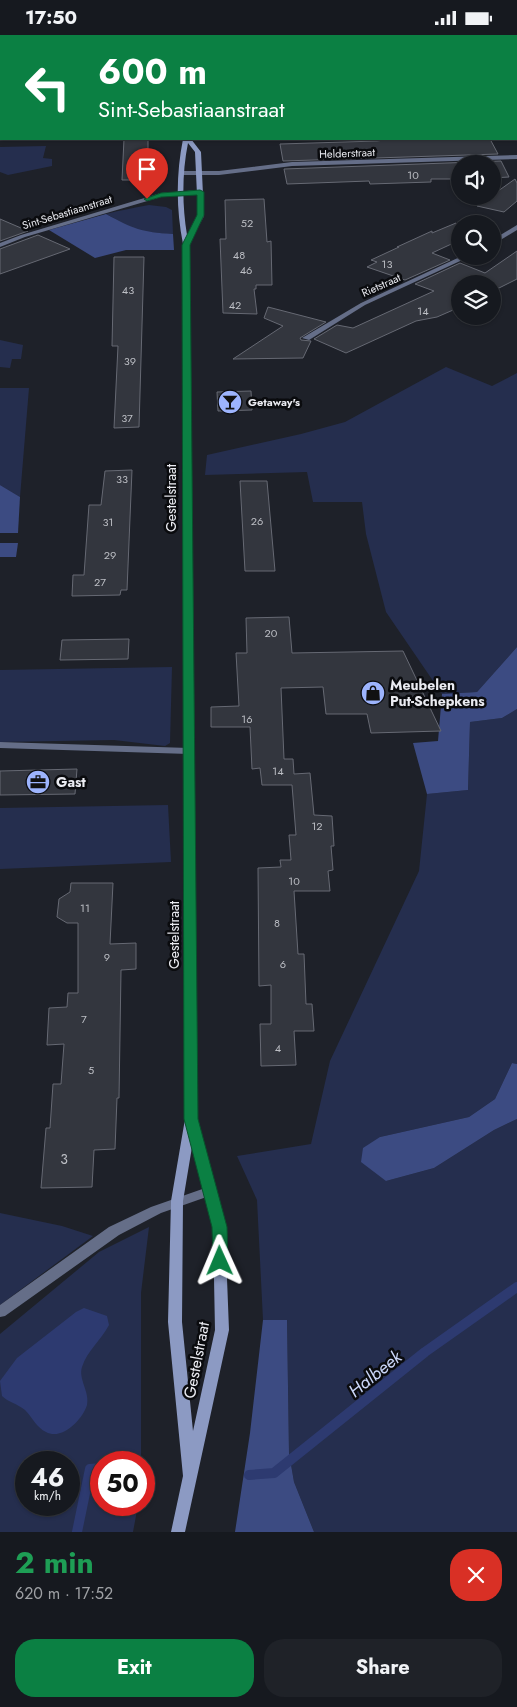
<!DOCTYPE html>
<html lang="en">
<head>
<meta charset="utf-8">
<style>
	body { margin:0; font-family:Jost,sans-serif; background:#1f2228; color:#f1f3f6; height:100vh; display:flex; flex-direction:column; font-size:19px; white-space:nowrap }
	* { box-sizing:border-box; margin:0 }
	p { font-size:16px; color:#9ea0a4 }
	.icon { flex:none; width:28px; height:28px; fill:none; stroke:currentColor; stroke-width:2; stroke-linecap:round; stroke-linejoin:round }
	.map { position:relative; height:1497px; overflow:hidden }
	.sheet { display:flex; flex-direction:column; background:#16191f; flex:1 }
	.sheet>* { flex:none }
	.hud { position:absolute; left:0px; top:0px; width:518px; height:105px; box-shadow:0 1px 4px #0004,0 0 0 1px #35383d; background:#0b8043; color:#fff; overflow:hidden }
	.tools { position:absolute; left:451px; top:120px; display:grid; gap:10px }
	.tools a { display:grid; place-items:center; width:50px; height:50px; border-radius:50%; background:#16191f; box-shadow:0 1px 4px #0004,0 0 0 1px #35383d; font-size:25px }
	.speed { position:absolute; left:15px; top:1416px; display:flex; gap:10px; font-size:25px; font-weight:700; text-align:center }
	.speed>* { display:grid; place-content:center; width:65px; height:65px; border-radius:50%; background:#16191f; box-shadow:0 1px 4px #0004,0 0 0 1px #35383d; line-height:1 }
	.speed small { font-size:12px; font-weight:400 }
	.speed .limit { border:8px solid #d22; background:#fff; color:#111 }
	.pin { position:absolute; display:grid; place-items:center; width:42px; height:42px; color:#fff; margin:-51px -21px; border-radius:50% 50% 50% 0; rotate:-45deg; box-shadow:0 0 5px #0007 }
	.pin .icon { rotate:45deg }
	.me { position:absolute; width:55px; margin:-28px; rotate:359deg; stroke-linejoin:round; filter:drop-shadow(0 0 4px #0008) }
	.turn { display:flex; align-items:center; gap:18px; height:105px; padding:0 15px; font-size:22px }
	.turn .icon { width:65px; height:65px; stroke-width:2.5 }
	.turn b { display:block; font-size:35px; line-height:42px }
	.round { display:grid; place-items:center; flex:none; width:52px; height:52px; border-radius:20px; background:#1f2228 }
	.summary { display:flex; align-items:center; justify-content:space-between; height:85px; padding:0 15px }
	h1 { font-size:30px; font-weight:700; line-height:38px; color:#1e9e55 }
	.action { display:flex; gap:10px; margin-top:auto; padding:10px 15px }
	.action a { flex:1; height:58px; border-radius:20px; background:#0b8043; color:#fff; font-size:20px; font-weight:700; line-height:58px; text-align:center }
	.action a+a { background:#1f2228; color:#f1f3f6 }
	.status { display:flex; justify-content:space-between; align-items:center; height:35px; padding:0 25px; background:#16191f; direction:ltr }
	.status svg { height:14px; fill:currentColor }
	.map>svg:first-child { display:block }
	.green { fill:#252e4e; fill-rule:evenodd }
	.forest { fill:#3c4b82 }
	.water { fill:#2d3a70 }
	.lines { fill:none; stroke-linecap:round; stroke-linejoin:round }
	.stream-far1 { stroke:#2d3a70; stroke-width:4.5 }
	.stream { stroke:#2d3a70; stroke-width:10 }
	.building { fill:#33363e; stroke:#666973 }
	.street { fill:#656e88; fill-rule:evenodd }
	.secondary { fill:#8c9ac3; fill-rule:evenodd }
	.route { fill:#0b8043; stroke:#07532c }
	.labels { text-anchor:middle; stroke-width:5; stroke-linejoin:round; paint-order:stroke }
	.far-street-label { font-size:11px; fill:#eaebf1; stroke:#0a0b0e }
	.number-label { font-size:11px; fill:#bcbec4 }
	.far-poi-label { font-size:11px; font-weight:bold; fill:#eaebf1; stroke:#0a0b0e; text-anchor:start }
	.street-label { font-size:14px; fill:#eaebf1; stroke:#0a0b0e }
	.poi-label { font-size:14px; font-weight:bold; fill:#eaebf1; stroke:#0a0b0e; text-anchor:start }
	.near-number-label { font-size:14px; fill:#bcbec4 }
	.near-street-label { font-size:16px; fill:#eaebf1; stroke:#0a0b0e }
	.near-water-label { font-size:18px; font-style:italic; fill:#cad6f8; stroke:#0a0b0e }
</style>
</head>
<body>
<div class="status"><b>17:50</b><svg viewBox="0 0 49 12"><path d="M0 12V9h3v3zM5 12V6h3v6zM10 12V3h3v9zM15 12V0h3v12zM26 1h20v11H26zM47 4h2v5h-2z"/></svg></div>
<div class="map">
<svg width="517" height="1497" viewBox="0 0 517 1497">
	<rect width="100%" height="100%" fill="#1e2129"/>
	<g class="green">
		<polygon points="46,111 43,123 52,124 52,131 8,140 0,137 0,112"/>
		<path d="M 149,170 L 166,172 L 172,175 L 173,199 L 145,197 L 134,194 L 106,179 C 121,175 134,173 149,170 Z"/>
		<polygon points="0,305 23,310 21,324 12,324 10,333 0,332"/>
		<polygon points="446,332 492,351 517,338 517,612 477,657 442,659 386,577 366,499 362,467 313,467 307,437 205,440 207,420 301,399 345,387"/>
		<polygon points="0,353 29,353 20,462 0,450"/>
		<polygon points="172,632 170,708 165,711 114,705 0,707 0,635"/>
		<polygon points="517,674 517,1029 512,1028 495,1064 469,1082 380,1102 386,1146 434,1133 494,1095 517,1084 517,1497 314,1497 294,1447 289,1418 287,1285 263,1285 257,1165 237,1121 311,1109 330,1026 419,836 427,759 468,755 470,687 502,683"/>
		<polygon points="168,770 171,827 0,834 0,773"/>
		<polygon points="0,1178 62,1191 93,1201 0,1270"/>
		<path d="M 149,1192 L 141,1258 L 141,1427 L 101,1428 L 101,1470 L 138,1470 L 133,1497 L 0,1497 L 0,1299 L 99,1217 ZM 26,1428 L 69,1428 L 69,1470 L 26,1470 Z"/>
	</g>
	<g class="forest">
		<path d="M 106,179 C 134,194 141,197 173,199 L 174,215 L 126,215 L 95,223 L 49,195 Z"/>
		<polygon points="0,450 20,462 18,498 0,498"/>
		<polygon points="0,508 18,508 16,522 0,522"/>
		<polygon points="517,612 517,674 502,683 470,687 468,755 427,759 413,708 438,706 442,659 477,657"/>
		<polygon points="512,1028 517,1029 517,1084 494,1095 434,1133 386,1146 361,1127 363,1113 380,1102 469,1082 495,1064"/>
		<polygon points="263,1285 287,1285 289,1418 294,1447 314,1497 235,1497 250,1398"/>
	</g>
	<path class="water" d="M 84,1273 L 107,1281 L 109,1290 C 101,1305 87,1316 82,1332 C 78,1344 90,1357 87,1370 C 83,1384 62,1406 46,1397 C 37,1393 32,1382 25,1375 C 18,1369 8,1367 2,1361 L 0,1346 L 17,1323 L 76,1277 Z"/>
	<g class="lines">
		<polyline class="stream-far1" points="252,1 256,0"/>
		<g class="stream">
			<polyline points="249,1440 274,1438 425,1317 517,1252"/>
			<polyline points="77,1497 90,1434 101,1433"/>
		</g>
	</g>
	<g class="building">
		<polygon points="124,104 148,104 148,138 143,141 142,145 122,145"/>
		<polygon points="384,104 490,104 498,119 283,126 280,109 377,106 384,105"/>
		<polygon points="501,126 509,142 492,143 492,129 460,129 460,144 431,144 431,147 370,149 369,146 287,149 284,134"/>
		<polygon points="515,144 517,148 517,166 504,177 477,171"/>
		<polygon points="264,164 267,207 271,206 272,250 256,250 256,254 254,254 257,279 223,278 220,204 226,204 225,165"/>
		<polygon points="0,184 28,196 0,206"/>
		<polygon points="456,188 460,198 460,205 432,218 450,225 405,245 367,232 377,227 371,225 399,212 397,212 432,196 432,198"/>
		<polygon points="38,200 70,214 0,239 0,214"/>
		<polygon points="517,216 517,244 499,253 492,249 460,249 460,272 437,282 416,286 346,318 314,304 337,290 353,293 434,256 415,249 460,228 485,238"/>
		<polygon points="114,222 144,222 139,392 114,393 118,311 112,311"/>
		<polygon points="268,272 326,287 300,303 301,305 311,306 303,323 233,324 283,291 264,283"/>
		<polygon points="251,356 252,375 218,376 217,357"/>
		<polygon points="132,435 127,555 121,555 120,560 72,561 73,540 84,540 89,470 101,470 105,436"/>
		<polygon points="240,446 267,446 275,536 245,536"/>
		<polygon points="289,582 292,618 403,616 441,696 371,698 367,679 326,679 323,652 281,653 284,724 293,724 294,739 310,738 314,780 332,781 334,811 331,811 333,835 328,836 330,856 294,856 298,919 304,919 306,969 312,969 314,996 294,996 296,1030 261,1031 260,989 271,989 271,950 259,951 258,833 281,832 280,825 291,825 289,800 296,800 292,750 262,750 260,733 252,734 250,692 211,692 211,672 239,671 236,618 247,618 246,583"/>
		<polygon points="129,604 128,624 60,625 62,605"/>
		<polygon points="77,734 75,759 0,760 0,736"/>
		<polygon points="71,848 113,848 110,909 136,908 136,934 121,935 119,1063 117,1063 115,1114 94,1115 92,1152 41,1153 46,1093 50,1093 53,1049 61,1049 64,1009 47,1010 49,973 67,972 68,958 78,958 78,888 67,888 57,882 59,864 70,857"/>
	</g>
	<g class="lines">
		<g class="street">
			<rect x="0" y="12" width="1" height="4"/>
			<polygon points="517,120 517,124 292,131 219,140 183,140 180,138 183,136 219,136 292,127"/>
			<polygon points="200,155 203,157 202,158 161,162 25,202 0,212 0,208 21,200 161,158"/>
			<polygon points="517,190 517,195 492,210 492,205"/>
			<polygon points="462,221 471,221 365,270 309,305 302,303 361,268"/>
			<polygon points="0,707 189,713 194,716 189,719 0,713"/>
			<polygon points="211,1151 215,1153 217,1156 215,1159 161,1178 119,1200 5,1281 0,1282 0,1270 109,1192 151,1172"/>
		</g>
		<g class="secondary">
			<polygon points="181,0 187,0 187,1 182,1"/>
			<path d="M 183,104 L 191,104 L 201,117 L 204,181 L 189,209 L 197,1085 L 225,1192 L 229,1295 L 185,1497 L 171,1497 L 183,1441 L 168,1287 L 171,1166 L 185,1084 L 183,209 C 176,174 176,139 183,104 ZM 188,108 L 195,117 L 198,181 L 187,200 C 182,170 182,138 188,108 ZM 192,1112 L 213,1192 L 215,1295 L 193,1396 L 182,1287 L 183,1166 Z"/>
		</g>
	</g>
	<polygon class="route" points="200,155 204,157 204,180 190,210 198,1084 227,1192 228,1226 226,1231 220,1232 215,1231 213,1226 212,1192 184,1084 182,210 197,180 197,160 161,162 147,166 144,164 161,158"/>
	<defs>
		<g id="bar-disc" transform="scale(1.25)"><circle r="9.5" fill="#9db4fd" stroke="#0a0b0e"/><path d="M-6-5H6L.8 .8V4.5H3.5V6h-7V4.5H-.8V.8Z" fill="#111"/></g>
		<g id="shop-disc" transform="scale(1.25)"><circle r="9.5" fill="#9db4fd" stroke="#0a0b0e"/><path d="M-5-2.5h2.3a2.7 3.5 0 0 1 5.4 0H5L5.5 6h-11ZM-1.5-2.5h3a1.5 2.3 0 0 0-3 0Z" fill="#111"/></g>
		<g id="office-disc" transform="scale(1.25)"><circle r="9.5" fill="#9db4fd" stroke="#0a0b0e"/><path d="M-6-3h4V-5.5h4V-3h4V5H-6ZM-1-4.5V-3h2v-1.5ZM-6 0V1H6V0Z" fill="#111"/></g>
	</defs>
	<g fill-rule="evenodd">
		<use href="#bar-disc" x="230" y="367"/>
		<use href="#shop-disc" x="373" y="658"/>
		<use href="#office-disc" x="38" y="747"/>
	</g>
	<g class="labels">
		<g class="far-street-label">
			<text transform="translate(347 118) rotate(-2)" y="4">Helderstraat</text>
			<text transform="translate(67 177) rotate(-17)" y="4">Sint-Sebastiaanstraat</text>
			<text transform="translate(381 250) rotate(-24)" y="4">Rietstraat</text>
		</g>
		<g class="number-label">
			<text x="413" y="144">10</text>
			<text x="247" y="192">52</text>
			<text x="239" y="224">48</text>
			<text x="387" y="233">13</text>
			<text x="246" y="239">46</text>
			<text x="128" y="259">43</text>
			<text x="235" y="274">42</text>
			<text x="423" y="280">14</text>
			<text x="130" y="330">39</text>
			<text x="127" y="387">37</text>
			<text x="122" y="448">33</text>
			<text x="257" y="490">26</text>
			<text x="108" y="491">31</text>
			<text x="110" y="524">29</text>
			<text x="100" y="551">27</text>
			<text x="271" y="602">20</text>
			<text x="247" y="688">16</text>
			<text x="278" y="740">14</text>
			<text x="317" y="795">12</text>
			<text x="294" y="850">10</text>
			<text x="85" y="877">11</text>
			<text x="277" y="892">8</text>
			<text x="107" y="926">9</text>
			<text x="283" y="933">6</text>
			<text x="84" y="988">7</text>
			<text x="278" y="1017">4</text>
			<text x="91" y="1039">5</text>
		</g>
		<g class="far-poi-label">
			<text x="248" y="371">Getaway's</text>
		</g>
		<g class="street-label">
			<text transform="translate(171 463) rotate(-90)" y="5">Gestelstraat</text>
			<text transform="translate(174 900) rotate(-90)" y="5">Gestelstraat</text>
		</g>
		<g class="poi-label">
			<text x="390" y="655">Meubelen<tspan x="390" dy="16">Put-Schepkens</tspan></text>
			<text x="56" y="752">Gast</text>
		</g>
		<g class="near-number-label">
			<text x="64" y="1129">3</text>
		</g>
		<g class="near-street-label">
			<text transform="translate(196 1325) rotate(-79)" y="6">Gestelstraat</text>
		</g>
		<g class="near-water-label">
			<text transform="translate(375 1339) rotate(-39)" y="6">Halbeek</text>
		</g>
	</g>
</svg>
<div class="tools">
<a><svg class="icon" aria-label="sound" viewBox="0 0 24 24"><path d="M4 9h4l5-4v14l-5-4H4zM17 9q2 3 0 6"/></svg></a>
<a><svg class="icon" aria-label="search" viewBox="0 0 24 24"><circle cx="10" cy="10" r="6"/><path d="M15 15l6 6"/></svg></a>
<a><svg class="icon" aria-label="layers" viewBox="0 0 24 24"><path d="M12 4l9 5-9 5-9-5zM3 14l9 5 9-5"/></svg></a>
</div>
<div class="speed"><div>46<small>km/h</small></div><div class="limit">50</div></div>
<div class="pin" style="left:147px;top:164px;background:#d93025"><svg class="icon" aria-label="arrive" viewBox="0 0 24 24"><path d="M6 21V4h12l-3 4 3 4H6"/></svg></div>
<svg class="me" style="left:220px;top:1226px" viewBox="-20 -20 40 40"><path d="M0-17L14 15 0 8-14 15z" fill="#0b8043" stroke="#fff" stroke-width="4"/></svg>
<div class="hud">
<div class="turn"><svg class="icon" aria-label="left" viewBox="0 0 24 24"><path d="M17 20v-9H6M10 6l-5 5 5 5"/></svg><div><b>600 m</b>Sint-Sebastiaanstraat</div></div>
</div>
</div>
<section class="sheet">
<div class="summary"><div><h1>2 min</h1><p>620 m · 17:52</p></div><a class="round" style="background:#d93025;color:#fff"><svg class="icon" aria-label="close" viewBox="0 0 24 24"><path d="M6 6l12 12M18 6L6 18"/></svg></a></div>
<div class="action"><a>Exit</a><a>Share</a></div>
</section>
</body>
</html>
